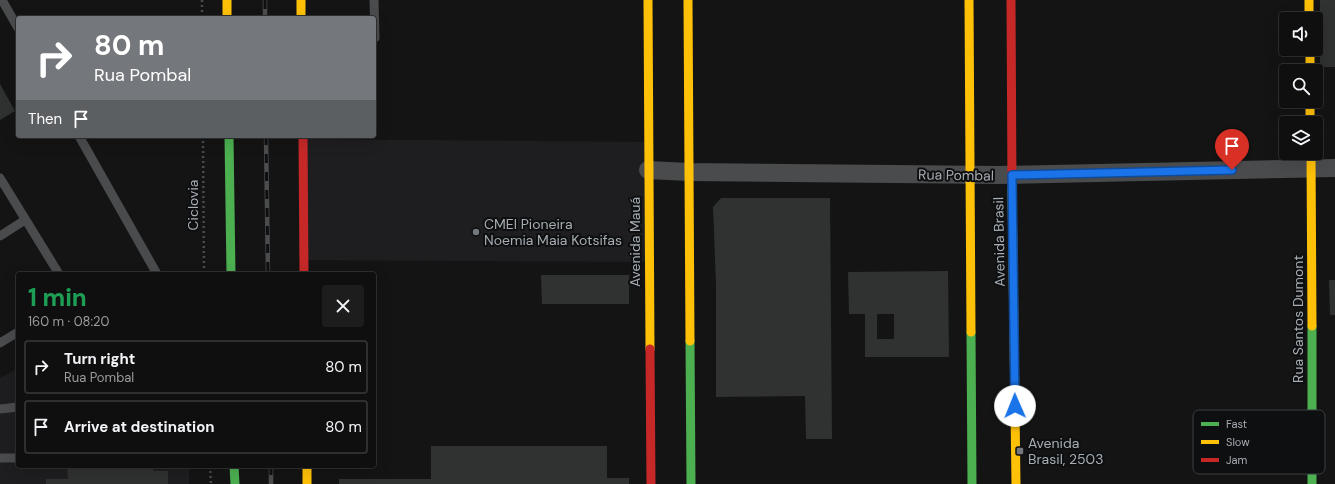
<!DOCTYPE html>
<html lang="en">
<head>
<meta charset="utf-8">
<style>
	body { margin:0; font-family:"DM Sans",sans-serif; background:#1d1d1d; color:#f1f3f6; height:100vh; display:flex; flex-direction:column; font-size:15px; white-space:nowrap }
	* { box-sizing:border-box; margin:0 }
	p { font-size:13px; color:#9b9c9e }
	.icon { flex:none; width:22px; height:22px; fill:none; stroke:currentColor; stroke-width:2; stroke-linecap:round; stroke-linejoin:round }
	.map { position:relative; flex:1; overflow:hidden }
	.panel { position:absolute; left:16px; top:272px; width:360px; height:196px; display:flex; flex-direction:column; background:#0f0f0f; border-radius:4px; box-shadow:0 4px 16px #0002,0 0 0 1px #2f2f2f }
	.panel>* { flex:none }
	.guide { position:absolute; left:16px; top:16px; width:360px; height:122px; border-radius:4px; box-shadow:0 4px 16px #0002,0 0 0 1px #2f2f2f; background:#74777b; color:#fff; overflow:hidden }
	.controls { position:absolute; left:1279px; top:12px; display:grid; gap:8px }
	.controls a { display:grid; place-items:center; width:44px; height:44px; border-radius:4px; background:#0f0f0f; box-shadow:0 4px 16px #0002,0 0 0 1px #2f2f2f; font-size:20px }
	.pin { position:absolute; display:grid; place-items:center; width:34px; height:34px; color:#fff; margin:-41px -17px; border-radius:50% 50% 50% 0; rotate:-45deg; box-shadow:0 0 4px #0007 }
	.pin .icon { rotate:45deg }
	.me { position:absolute; width:44px; margin:-22px; rotate:359deg; stroke-linejoin:round; filter:drop-shadow(0 0 3px #0008) }
	.turn { display:flex; align-items:center; gap:14px; height:84px; padding:0 12px; font-size:18px }
	.turn .icon { width:52px; height:52px; stroke-width:2.5 }
	.turn b { display:block; font-size:28px; line-height:34px }
	.then { display:flex; align-items:center; height:38px; padding:0 12px; background:#0003; gap:8px; font-size:15px }
	.round { display:grid; place-items:center; flex:none; width:42px; height:42px; border-radius:4px; background:#1d1d1d }
	.summary { display:flex; align-items:center; justify-content:space-between; height:68px; padding:0 12px }
	h1 { font-size:24px; font-weight:800; line-height:30px; color:#1e9e55 }
	ul { padding:0; list-style:none }
	li { display:flex; align-items:center; gap:12px; height:54px; margin:0 8px 6px; padding:0 4px; border:2px solid #2f2f2f; border-radius:4px }
	li div { flex:1 }
	li b { display:block; font-size:15px }
	li em { font-style:normal }
	.map>svg:first-child { display:block }
	.built { fill:#1e1e20 }
	.building { fill:#303131; fill-rule:evenodd }
	.lines { fill:none; stroke-linecap:round; stroke-linejoin:round }
	.path { stroke:#4a4b4d; stroke-width:2.5; stroke-dasharray:2 3; stroke-linecap:butt }
	.lane { stroke:#494b4d; stroke-width:9 }
	.street { stroke:#494b4d; stroke-width:18 }
	.fast { stroke:#4caf50; stroke-width:9 }
	.slow { stroke:#ffc107; stroke-width:9 }
	.jam { stroke:#c62828; stroke-width:9 }
	.rail-casing { stroke:#4b4c4e; stroke-width:4.5 }
	.rail { stroke:#0e0f10; stroke-width:3; stroke-dasharray:9; stroke-linecap:butt }
	.route-casing { stroke:#114b97; stroke-width:10 }
	.route { stroke:#1a73e8; stroke-width:7 }
	.poi-dot { fill:#74777b; stroke:#0e0f10; stroke-width:1.5 }
	.labels { text-anchor:middle; stroke-width:4; stroke-linejoin:round; paint-order:stroke }
	.street-label { font-size:14px; fill:#a7adb3; stroke:#0e0f10 }
	.poi-label { font-size:14px; fill:#a7adb3; stroke:#0e0f10; text-anchor:start }
	.key { fill:#0e0f10; stroke:#3c3e41; stroke-width:1 }
	.key-label { font-size:11px; fill:#a7adb3 }
</style>
</head>
<body>
<div class="map">
<svg width="1335" height="484" viewBox="0 0 1335 484">
	<rect width="100%" height="100%" fill="#141414"/>
	<g class="built">
		<polygon points="303,139 648,142 649,262 304,260"/>
		<polygon points="18,368 18,466 189,466 189,484 0,484 0,378"/>
	</g>
	<g class="building">
		<rect x="1320" y="0" width="15" height="67"/>
		<polygon points="0,84 15,111 0,120"/>
		<polygon points="721,198 830,198 832,439 806,439 805,396 716,397 716,284 713,207"/>
		<path d="M 948,271 L 949,357 L 865,357 L 865,314 L 849,314 L 848,272 ZM 877,314 L 894,314 L 894,339 L 877,339 Z"/>
		<polygon points="541,275 629,275 629,304 542,304"/>
		<polygon points="1329,280 1335,280 1335,315 1330,315"/>
		<polygon points="431,446 607,446 607,478 629,478 629,484 339,484 339,479 431,479"/>
		<polygon points="67,466 153,466 153,471 168,471 168,484 46,484 46,479 68,479"/>
	</g>
	<g class="lines">
		<g class="path">
			<polyline points="202,0 202,18"/>
			<polyline points="203,136 204,274"/>
			<polyline points="210,466 211,484"/>
		</g>
		<g class="lane">
			<polyline points="2,0 18,28"/>
			<polyline points="374,0 375,38"/>
			<polyline points="79,136 157,274"/>
			<polyline points="0,178 59,274"/>
			<polyline points="0,236 25,220"/>
			<polyline points="0,343 18,332"/>
			<polyline points="0,409 18,407"/>
			<polyline points="0,458 18,458"/>
		</g>
		<polyline class="street" points="648,170 689,172 999,175 1335,168"/>
		<g class="fast">
			<polyline points="229,136 231,274"/>
			<polyline points="1312,326 1312,484"/>
			<polyline points="971,332 972,484"/>
			<polyline points="690,341 691,484"/>
			<polyline points="234,466 235,484"/>
		</g>
		<g class="slow">
			<polyline points="227,0 227,18"/>
			<polyline points="301,0 301,18"/>
			<polyline points="648,0 650,349"/>
			<polyline points="688,0 690,341"/>
			<polyline points="969,0 971,332"/>
			<polyline points="1309,0 1309,19"/>
			<polyline points="1310,49 1310,71"/>
			<polyline points="1310,101 1310,123"/>
			<polyline points="1311,153 1312,326"/>
			<polyline points="1012,188 1016,484"/>
			<polyline points="307,466 307,484"/>
		</g>
		<g class="jam">
			<polyline points="1011,0 1012,188"/>
			<polyline points="303,136 304,274"/>
			<polyline points="650,349 651,484"/>
		</g>
		<g class="rail-casing">
			<g id="rail">
				<polyline points="265,0 265,18"/>
				<polyline points="266,136 268,274"/>
				<polyline points="271,466 271,484"/>
			</g>
		</g>
		<use href="#rail" class="rail"/>
	</g>
	<g class="lines">
		<g class="route-casing">
			<polyline id="route" points="1015,406 1012,175 1232,170"/>
		</g>
		<use href="#route" class="route"/>
	</g>
	<g class="poi-dot">
		<circle cx="476" cy="232" r="4"/>
		<rect x="1016" y="447" width="8" height="8" rx="2"/>
	</g>
	<g class="labels">
		<g class="street-label">
			<text transform="translate(956 175) rotate(1)" y="5">Rua Pombal</text>
			<text transform="translate(193 205) rotate(-90)" y="5">Ciclovia</text>
			<text transform="translate(635 242) rotate(-90)" y="5">Avenida Mauá</text>
			<text transform="translate(999 242) rotate(-91)" y="5">Avenida Brasil</text>
			<text transform="translate(1298 319) rotate(-90)" y="5">Rua Santos Dumont</text>
		</g>
		<g class="poi-label">
			<text x="484" y="229">CMEI Pioneira<tspan x="484" dy="16">Noemia Maia Kotsifas</tspan></text>
			<text x="1028" y="448">Avenida<tspan x="1028" dy="16">Brasil, 2503</tspan></text>
		</g>
	</g>
	<rect x="1193" y="410" width="132" height="64" rx="6" class="key"/>
	<rect x="1201" y="422" width="18" height="4" fill="#4caf50"/>
	<rect x="1201" y="440" width="18" height="4" fill="#ffc107"/>
	<rect x="1201" y="458" width="18" height="4" fill="#c62828"/>
	<g class="key-label">
		<text x="1226" y="428">Fast</text>
		<text x="1226" y="446">Slow</text>
		<text x="1226" y="464">Jam</text>
	</g>
</svg>
<div class="controls">
<a><svg class="icon" aria-label="sound" viewBox="0 0 24 24"><path d="M4 9h4l5-4v14l-5-4H4zM17 9q2 3 0 6"/></svg></a>
<a><svg class="icon" aria-label="search" viewBox="0 0 24 24"><circle cx="10" cy="10" r="6"/><path d="M15 15l6 6"/></svg></a>
<a><svg class="icon" aria-label="layers" viewBox="0 0 24 24"><path d="M12 4l9 5-9 5-9-5zM3 14l9 5 9-5"/></svg></a>
</div>
<div class="pin" style="left:1232px;top:170px;background:#d93025"><svg class="icon" aria-label="arrive" viewBox="0 0 24 24"><path d="M6 21V4h12l-3 4 3 4H6"/></svg></div>
<svg class="me" style="left:1015px;top:406px" viewBox="-20 -20 40 40"><circle r="19" fill="#fff"/><path d="M0-13L10 11 0 6-10 11z" fill="#1a73e8"/></svg>
<div class="guide">
<div class="turn"><svg class="icon" aria-label="right" viewBox="0 0 24 24"><path d="M7 20v-9h11M14 6l5 5-5 5"/></svg><div><b>80 m</b>Rua Pombal</div></div>
<div class="then">Then<svg class="icon" aria-label="arrive" viewBox="0 0 24 24"><path d="M6 21V4h12l-3 4 3 4H6"/></svg></div>
</div>
<section class="panel">
<div class="summary"><div><h1>1 min</h1><p>160 m · 08:20</p></div><a class="round"><svg class="icon" aria-label="close" viewBox="0 0 24 24"><path d="M6 6l12 12M18 6L6 18"/></svg></a></div>
<ul>
<li><svg class="icon" aria-label="right" viewBox="0 0 24 24"><path d="M7 20v-9h11M14 6l5 5-5 5"/></svg><div><b>Turn right</b><p>Rua Pombal</p></div><em>80 m</em></li>
<li><svg class="icon" aria-label="arrive" viewBox="0 0 24 24"><path d="M6 21V4h12l-3 4 3 4H6"/></svg><div><b>Arrive at destination</b></div><em>80 m</em></li>
</ul>
</section>
</div>
</body>
</html>
